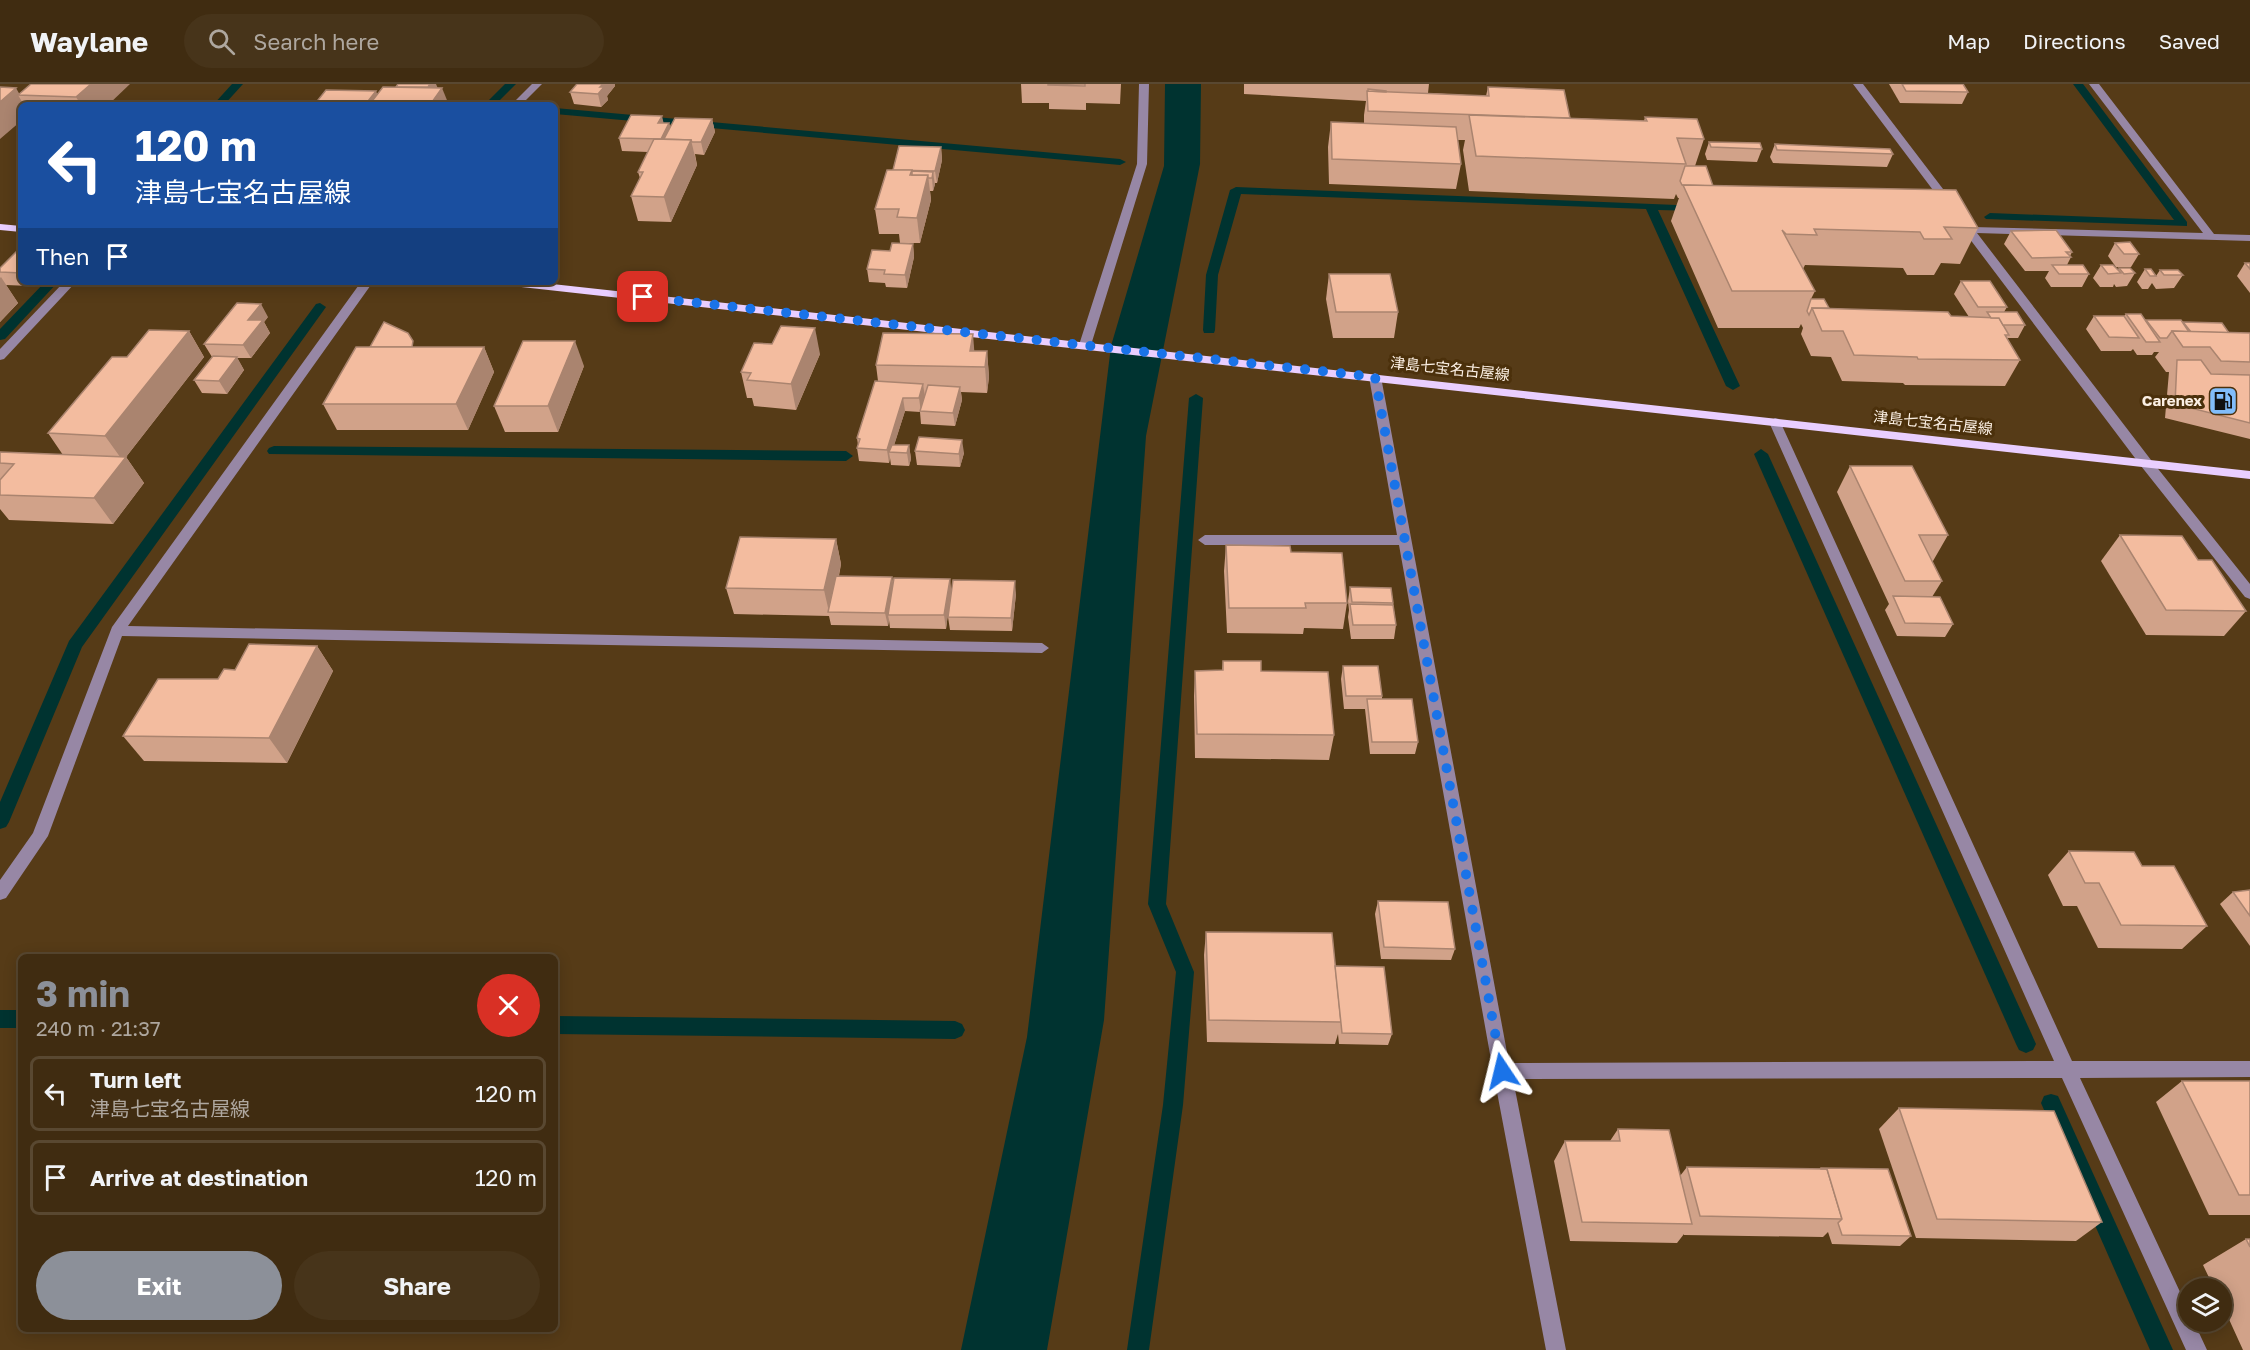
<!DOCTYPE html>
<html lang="en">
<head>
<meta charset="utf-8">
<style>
	body { margin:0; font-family:"Golos Text","Noto Sans JP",sans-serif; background:#47341a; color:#f1f3f6; height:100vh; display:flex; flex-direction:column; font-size:22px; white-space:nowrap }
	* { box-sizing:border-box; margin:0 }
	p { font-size:20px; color:#aea79f }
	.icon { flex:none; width:33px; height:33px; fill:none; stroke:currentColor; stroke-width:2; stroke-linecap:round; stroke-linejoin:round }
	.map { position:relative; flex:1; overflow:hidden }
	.details { position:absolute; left:18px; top:870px; width:540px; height:378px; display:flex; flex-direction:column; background:#402c11; border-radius:9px; box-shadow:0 3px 15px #0003,0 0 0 2px #594831 }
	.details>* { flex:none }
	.guide { position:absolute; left:18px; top:18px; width:540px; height:183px; border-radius:9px; box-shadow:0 3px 15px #0003,0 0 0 2px #594831; background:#1a4fa0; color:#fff; overflow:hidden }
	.controls { position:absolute; left:2178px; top:1194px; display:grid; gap:12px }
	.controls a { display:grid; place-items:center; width:54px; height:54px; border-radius:50%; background:#402c11; box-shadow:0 3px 15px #0003,0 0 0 2px #594831; font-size:30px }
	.pin { position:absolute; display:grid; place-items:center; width:51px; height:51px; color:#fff; margin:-26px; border-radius:12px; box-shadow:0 3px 9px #0006 }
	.me { position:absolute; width:66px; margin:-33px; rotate:350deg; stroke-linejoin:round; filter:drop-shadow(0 0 4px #0008) }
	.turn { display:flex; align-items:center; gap:21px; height:126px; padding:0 18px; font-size:27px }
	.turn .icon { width:78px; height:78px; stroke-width:2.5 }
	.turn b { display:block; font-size:42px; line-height:51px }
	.then { display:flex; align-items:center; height:57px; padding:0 18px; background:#0003; gap:12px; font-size:22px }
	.round { display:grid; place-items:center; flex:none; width:63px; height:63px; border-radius:32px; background:#47341a }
	.headline { display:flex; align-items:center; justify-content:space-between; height:102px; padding:0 18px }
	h1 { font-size:36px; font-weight:700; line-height:45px; color:#8c9099 }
	.primary-button { display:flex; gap:12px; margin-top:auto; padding:12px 18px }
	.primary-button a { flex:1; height:69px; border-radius:36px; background:#8c9099; color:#fff; font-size:24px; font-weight:700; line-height:69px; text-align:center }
	.primary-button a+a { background:#47341a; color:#f1f3f6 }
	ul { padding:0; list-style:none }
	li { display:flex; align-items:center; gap:18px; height:75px; margin:0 12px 9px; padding:0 6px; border:3px solid #594831; border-radius:9px }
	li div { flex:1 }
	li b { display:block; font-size:22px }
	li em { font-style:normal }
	header { display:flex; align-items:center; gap:36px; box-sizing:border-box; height:84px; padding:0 30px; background:#402c11; border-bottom:2px solid #594831 }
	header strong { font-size:28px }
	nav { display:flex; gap:33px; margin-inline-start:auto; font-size:21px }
	.search { width:420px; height:54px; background:#47341a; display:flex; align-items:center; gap:15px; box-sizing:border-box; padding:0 21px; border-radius:33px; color:#aea79f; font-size:22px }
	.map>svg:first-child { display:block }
	.water { fill:#003330 }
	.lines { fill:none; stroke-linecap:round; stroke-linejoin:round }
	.stream { fill:#003330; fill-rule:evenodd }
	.minor { fill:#9787a5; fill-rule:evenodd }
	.major { fill:#e9ceff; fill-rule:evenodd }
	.wall { fill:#d1a289 }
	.shaded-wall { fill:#aa846f }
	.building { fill:#f3bc9f; stroke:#aa846f; stroke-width:1.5 }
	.route { stroke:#1a73e8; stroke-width:10; stroke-dasharray:0 18 }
	.labels { text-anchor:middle; stroke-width:6; stroke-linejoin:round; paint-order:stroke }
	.street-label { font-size:15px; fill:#fbefe3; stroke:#4b300b }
	.poi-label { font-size:15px; font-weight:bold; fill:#fbefe3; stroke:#4b300b; text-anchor:end }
</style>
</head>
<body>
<header>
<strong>Waylane</strong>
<div class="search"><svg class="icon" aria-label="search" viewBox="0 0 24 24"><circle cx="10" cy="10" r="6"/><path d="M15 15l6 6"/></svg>Search here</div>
<nav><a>Map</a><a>Directions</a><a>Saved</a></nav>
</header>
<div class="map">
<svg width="2250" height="1266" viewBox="0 0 2250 1266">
	<rect width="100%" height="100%" fill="#563b17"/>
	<polygon class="water" points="1165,0 1201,0 1200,80 1146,352 1104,936 1047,1266 961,1266 1027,953 1111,262 1164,82"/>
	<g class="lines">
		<g class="stream">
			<polygon points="232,0 243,0 224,21 213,21"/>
			<polygon points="505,0 516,0 495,21 484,21"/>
			<polygon points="2073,0 2083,0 2187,138 2187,142 1986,135 1984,133 1990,129 2174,136"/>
			<polygon points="555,24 1120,75 1126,78 1120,81 555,30"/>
			<polygon points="1236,103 1701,122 1701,126 1697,127 1658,126 1740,302 1733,306 1726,302 1646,125 1241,110 1218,191 1215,246 1214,249 1204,249 1203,246 1206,191 1230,106"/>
			<polygon points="45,198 58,198 5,255 0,256 0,245"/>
			<polygon points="320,219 326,223 82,563 9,738 6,743 0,745 0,718 69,557 316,220"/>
			<polygon points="1196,310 1203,314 1166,820 1194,888 1183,1021 1149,1266 1127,1266 1163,1021 1176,888 1148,820 1189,314"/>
			<polygon points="274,362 846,367 853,372 846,377 269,370 267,367 269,364"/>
			<polygon points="1761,365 1768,370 2036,960 2033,966 2026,969 2019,966 2016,960 1754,370"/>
			<rect x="0" y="926" width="21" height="18"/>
			<polygon points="555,932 955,937 962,940 965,946 962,952 955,955 555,950"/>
			<polygon points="2051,1010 2058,1012 2173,1266 2150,1266 2041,1019 2044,1012"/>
		</g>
		<g class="minor">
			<polygon points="532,0 542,0 521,21 511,21"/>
			<polygon points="1139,0 1149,0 1147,80 1091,261 1085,265 1079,261 1137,80"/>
			<polygon points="1853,0 1863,0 1972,143 2203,149 2089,0 2099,0 2214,150 2250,151 2250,157 1977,149 2151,376 2250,500 2250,515 2245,513 2141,382"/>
			<polygon points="64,198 76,198 4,275 0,276 0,265"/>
			<polygon points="361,198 373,198 128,542 1042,559 1049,564 1042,569 122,552 48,752 6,814 0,816 0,796 33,749 112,543"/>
			<polygon points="1375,289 1381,293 1509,979 2054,977 1769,338 1775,334 1779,335 2072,977 2250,977 2250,993 2080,994 2188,1225 2188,1238 2194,1238 2207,1266 2186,1266 2062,994 1513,995 1566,1266 1546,1266 1493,987 1399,461 1205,461 1198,456 1205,451 1397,451 1369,293"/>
		</g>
		<g class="major">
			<polygon points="0,140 21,142 21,148 0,146"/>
			<polygon points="497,198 534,198 2250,387 2250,395 503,201"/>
		</g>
	</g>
	<g class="wall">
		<polygon points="31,0 108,21 21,21 0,3 20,10"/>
		<polygon points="577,0 615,0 615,2 607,12 608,16 601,23 574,20 570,8"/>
		<polygon points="1021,0 1121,0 1120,20 1086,19 1086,26 1049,25 1049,19 1022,19"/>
		<polygon points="1244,0 1429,0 1428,9 1486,12 1488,3 1570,34 1644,37 1645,33 1704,55 1695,82 1713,102 1978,144 1960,180 1941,179 1934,191 1907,191 1903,184 1805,181 1803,185 1815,207 1811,215 1829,224 1969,233 1954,210 1961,197 2007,223 2004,228 2025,241 2018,254 2008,254 2007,255 2020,276 2005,302 1905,301 1903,299 1842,297 1831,273 1811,272 1801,250 1803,244 1801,240 1799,244 1718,244 1671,137 1679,114 1678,114 1676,110 1674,115 1469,107 1463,66 1465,56 1457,56 1461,80 1456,105 1329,100 1328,63 1331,38 1364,40 1364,31 1366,17 1244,10"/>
		<polygon points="1889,0 1963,0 1968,8 1962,20 1900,19"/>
		<polygon points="712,35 715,48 704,71 695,70 697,81 671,138 638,137 631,112 640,94 638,88 648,68 622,67 619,54 663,39 669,39 670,43"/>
		<polygon points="1709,58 1762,65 1757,78 1707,76 1705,70"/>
		<polygon points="1775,60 1893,70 1887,83 1773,79 1770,73"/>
		<polygon points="941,63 942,76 937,99 935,99 933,107 930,107 931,116 920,159 900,159 899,150 879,150 875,125 893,86"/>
		<polygon points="2011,147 2072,168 2070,172 2071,173 2067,181 2089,190 2082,203 2051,203 2045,194 2049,187 2025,187 2004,160"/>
		<polygon points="2115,159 2139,170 2131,183 2116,183 2108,172"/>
		<polygon points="913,160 914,173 907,204 886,203 885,199 869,198 867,185 890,167"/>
		<polygon points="21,165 21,198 33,198 30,202 6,201 18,219 0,238 0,184"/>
		<polygon points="2245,179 2250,179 2250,209 2237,192"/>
		<polygon points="2101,181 2118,186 2119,184 2135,189 2127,202 2116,203 2114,200 2113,203 2100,203 2093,194"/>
		<polygon points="2145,185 2156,192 2160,186 2183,191 2174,204 2156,205 2152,199 2148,205 2142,205 2137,198"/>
		<polygon points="1329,190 1398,228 1394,254 1333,254 1326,215"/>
		<polygon points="2126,230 2145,237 2146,236 2183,239 2183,238 2229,249 2250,249 2250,355 2165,334 2169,288 2166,288 2155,273 2159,268 2154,268 2152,271 2137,271 2133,265 2131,267 2101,267 2086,245 2094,232 2124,232"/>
		<polygon points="268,233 264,238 270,249 251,274 237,274 244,286 227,310 202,309 194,296 212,273 204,260"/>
		<polygon points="189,247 204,273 126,373 144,399 113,440 9,436 0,425 0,368 63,371 48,349 127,273"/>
		<polygon points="370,263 484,263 494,288 468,346 337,346 323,320"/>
		<polygon points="974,267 987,267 989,293 987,309 961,308 962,316 955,342 921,340 920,328 905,327 894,361 909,361 911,375 909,382 891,381 890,374 889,379 859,377 857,364 858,361 857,354 878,297 876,281"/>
		<polygon points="820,270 796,326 754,322 752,314 747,314 741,288"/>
		<polygon points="584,282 558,348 505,348 494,322"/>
		<polygon points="915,367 964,369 960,383 917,381"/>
		<polygon points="1850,382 1948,451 1933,477 1932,477 1942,497 1932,513 1953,540 1945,553 1897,552 1885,526 1889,520 1837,408"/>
		<polygon points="2120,451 2198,476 2246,527 2224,552 2146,551 2101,477"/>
		<polygon points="836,455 841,480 839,492 892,493 893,498 950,495 951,508 1016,510 1012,547 950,546 948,533 950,514 946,545 890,544 889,536 888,542 831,541 829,532 734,530 726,504"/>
		<polygon points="1226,461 1291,468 1347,519 1343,545 1304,544 1303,550 1227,549 1224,487"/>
		<polygon points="1350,503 1393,519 1396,541 1394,555 1351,555 1348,533 1349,526 1348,517"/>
		<polygon points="317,562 333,587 287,679 144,677 123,652 235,586"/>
		<polygon points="1223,577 1261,587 1334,651 1329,676 1195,674 1194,612 1195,587 1222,586"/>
		<polygon points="1343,582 1382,612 1382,615 1418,658 1415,670 1370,670 1365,625 1344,625 1341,595"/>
		<polygon points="2069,767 2142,782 2207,842 2182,865 2098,864 2077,822 2063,822 2048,791"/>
		<polygon points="2250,806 2250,862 2220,820 2233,808"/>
		<polygon points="1378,817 1455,865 1451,876 1381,875 1375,830"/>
		<polygon points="1206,848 1335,882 1392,950 1388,961 1339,960 1338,950 1335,960 1207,958 1204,871"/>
		<polygon points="2182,997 2250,997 2250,1131 2209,1131 2156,1018"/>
		<polygon points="1899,1024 2102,1138 2076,1157 1916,1154 1879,1045"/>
		<polygon points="1618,1045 1680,1092 1687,1083 1819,1085 1821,1084 1911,1152 1900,1162 1832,1160 1828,1148 1823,1153 1684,1151 1684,1150 1677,1159 1570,1157 1554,1077 1565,1057 1610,1057"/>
		<polygon points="2246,1155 2250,1155 2250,1266 2243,1266 2222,1220 2222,1204 2214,1204 2203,1181"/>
	</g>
	<g class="shaded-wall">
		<polygon points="91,0 130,0 108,21 81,21 76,13"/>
		<polygon points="430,0 436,0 439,7 418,12"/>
		<polygon points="603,0 615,0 615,2 607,12 608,16 601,23 598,10 600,3"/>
		<polygon points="16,4 20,11 18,11 24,21 21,21 21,37 0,55 0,18"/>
		<polygon points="442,4 449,21 430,21"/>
		<polygon points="376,7 382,21 365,21"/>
		<polygon points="662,32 665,45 658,39"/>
		<polygon points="712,35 715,48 704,71 701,58"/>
		<polygon points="669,39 673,52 670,57 661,55"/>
		<polygon points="691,56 697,81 671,138 664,113"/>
		<polygon points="941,63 942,76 937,99 935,87"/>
		<polygon points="933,88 935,101 933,107 932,94"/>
		<polygon points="928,91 931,116 920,159 917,134"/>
		<polygon points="913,160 914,173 907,204 905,191"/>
		<polygon points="1,193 18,219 0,238 0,194"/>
		<polygon points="27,198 33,198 30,202"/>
		<polygon points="261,220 268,233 264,238 270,249 251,274 243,261 248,236"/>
		<polygon points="815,244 820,270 796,326 791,300"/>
		<polygon points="189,247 204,273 126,373 144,399 113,440 94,414 123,377 105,352"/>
		<polygon points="973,250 975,276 970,267"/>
		<polygon points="575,257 584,282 558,348 548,322"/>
		<polygon points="484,263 494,288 468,346 456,320"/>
		<polygon points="987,267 989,293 987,309 985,283"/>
		<polygon points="237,273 244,286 227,310 219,297"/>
		<polygon points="923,300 925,313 921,328 919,314"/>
		<polygon points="960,303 962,316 955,342 953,329"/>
		<polygon points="903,314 905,327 892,368 889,368 890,374 889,379 887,366"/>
		<polygon points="962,356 964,369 960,383 959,370"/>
		<polygon points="909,361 911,375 909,382 907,369"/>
		<polygon points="836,455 841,480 831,528 829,528 824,506"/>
		<polygon points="892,493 894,506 888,531 889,536 888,542 885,529"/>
		<polygon points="950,495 951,508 946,545 944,531"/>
		<polygon points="1015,497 1016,510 1012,547 1011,534"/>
		<polygon points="317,562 333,587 287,679 269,654"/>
	</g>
	<g class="building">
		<polygon points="31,0 91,0 76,13 18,11"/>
		<polygon points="398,0 430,0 428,3 396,3"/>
		<polygon points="577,0 603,0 600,3 604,3 598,10 570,8"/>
		<polygon points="1048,0 1085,0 1085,2 1048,1"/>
		<polygon points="1902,0 1963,0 1968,8 1906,7"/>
		<polygon points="0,3 16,4 0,18"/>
		<polygon points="383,3 442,4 430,21 369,21"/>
		<polygon points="1488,3 1564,6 1570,34 1368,27 1367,7 1489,12"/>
		<polygon points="1368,5 1386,7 1386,8 1368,7"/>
		<polygon points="326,6 376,7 365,21 314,21"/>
		<polygon points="631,31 662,32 658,39 669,39 661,55 619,54"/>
		<polygon points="1469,31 1647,37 1645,33 1697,35 1704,55 1677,54 1686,80 1476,72"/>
		<polygon points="675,34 712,35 701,58 692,58 691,56 664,55"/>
		<polygon points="1331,38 1456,43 1461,80 1332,75"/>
		<polygon points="654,55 691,56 664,113 631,112 643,88 638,88"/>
		<polygon points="1709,58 1760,59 1762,65 1711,63"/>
		<polygon points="1775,60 1890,65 1893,70 1777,66"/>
		<polygon points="899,62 941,63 935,87 893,86"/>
		<polygon points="1685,82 1706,82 1713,102 1682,101 1680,97"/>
		<polygon points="887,86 912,86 910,91 928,91 917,134 897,133 899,125 875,125"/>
		<polygon points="912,87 933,88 932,94 928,94 928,91 912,91"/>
		<polygon points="1683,101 1956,106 1978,144 1944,143 1952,155 1924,155 1920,148 1814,145 1817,151 1786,150 1782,146 1815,207 1732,207"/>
		<polygon points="2056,146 2072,168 2066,168 2071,173 2032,174 2011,147"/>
		<polygon points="2130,158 2139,170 2124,170 2115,159"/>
		<polygon points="892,159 913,160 905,191 884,190 885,186 867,185 872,166 890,167"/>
		<polygon points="19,165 21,165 21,189 0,188 0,184"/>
		<polygon points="2245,179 2250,179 2250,185"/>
		<polygon points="2052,181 2083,181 2089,190 2059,190"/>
		<polygon points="2101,181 2113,181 2121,189 2108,190"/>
		<polygon points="2119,184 2130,184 2135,189 2124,190"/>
		<polygon points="2145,185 2151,185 2156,192 2150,192"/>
		<polygon points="2160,186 2178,186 2183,191 2164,191"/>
		<polygon points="1329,190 1390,190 1398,228 1336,228"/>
		<polygon points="1961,197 1990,197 2007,223 1978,223"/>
		<polygon points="1811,215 1824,215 1829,224 1812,224 1809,231 1807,227"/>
		<polygon points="237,219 261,220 248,236 263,236 243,261 204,260"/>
		<polygon points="1812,224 1948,228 1951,232 1999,234 2009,251 2005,251 2020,276 1918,275 1917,273 1854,271 1843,247 1822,247"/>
		<polygon points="1987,228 2017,228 2025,241 2003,241 1999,234 1991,234"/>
		<polygon points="2126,230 2141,230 2160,258 2146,258"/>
		<polygon points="2094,232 2124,232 2139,254 2109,253"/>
		<polygon points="2146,236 2181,236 2189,248 2172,247 2167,254 2160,254"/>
		<polygon points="384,238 408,249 413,257 412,263 370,263"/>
		<polygon points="2183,238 2222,239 2229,249 2191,248"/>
		<polygon points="781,242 815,244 791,300 747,296 751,289 741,288 754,259 772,260"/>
		<polygon points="149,246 189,247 105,352 48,349 112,273 127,273"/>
		<polygon points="2172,247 2250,249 2250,278 2221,277 2210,263 2183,263"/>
		<polygon points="883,249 973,250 970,267 987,267 985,283 876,281"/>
		<polygon points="523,257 575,257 548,322 494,322"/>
		<polygon points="356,263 484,263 456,320 323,320"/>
		<polygon points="213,272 237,273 219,297 194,296"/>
		<polygon points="2177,276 2201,276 2211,290 2250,291 2250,339 2175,320"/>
		<polygon points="875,297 923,300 919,314 903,314 887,366 857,364 860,355 857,354"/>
		<polygon points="928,301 960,303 953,329 920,327"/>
		<polygon points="919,353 962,356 959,370 915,367"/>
		<polygon points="892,361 909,361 907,369 889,368"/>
		<polygon points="0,368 126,373 94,414 0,411 0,396 14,380 0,379"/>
		<polygon points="1850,382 1912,382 1948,451 1919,451 1942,497 1905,497"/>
		<polygon points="2120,451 2182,452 2198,476 2212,476 2246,527 2166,526"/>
		<polygon points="740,453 836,455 824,506 726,504"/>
		<polygon points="1226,461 1290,462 1291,468 1342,469 1347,519 1305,519 1306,524 1229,524"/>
		<polygon points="836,492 892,493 885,529 828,528"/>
		<polygon points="894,494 950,495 944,531 888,531"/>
		<polygon points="953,496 1015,497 1011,534 948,533"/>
		<polygon points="1350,503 1391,504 1393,519 1352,518"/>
		<polygon points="1893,512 1940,513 1953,540 1905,539"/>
		<polygon points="1350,520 1393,521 1396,541 1353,541"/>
		<polygon points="249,560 317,562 269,654 123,652 158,595 218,595 224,585 235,586"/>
		<polygon points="1223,577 1261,577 1261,587 1328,588 1334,651 1197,650 1195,587 1223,586"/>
		<polygon points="1343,582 1378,582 1382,612 1346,612"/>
		<polygon points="1367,615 1412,615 1418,658 1372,658"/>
		<polygon points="2069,767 2134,768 2142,782 2174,782 2207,842 2121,841 2099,799 2085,799"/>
		<polygon points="2250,806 2250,832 2233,808"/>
		<polygon points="1378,817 1448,818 1455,865 1384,863"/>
		<polygon points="1206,848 1332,849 1341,938 1209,936"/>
		<polygon points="1335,882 1384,883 1392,950 1342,949"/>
		<polygon points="2182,997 2250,997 2250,1111 2239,1111"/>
		<polygon points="1899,1024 2054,1027 2102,1138 1937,1135"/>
		<polygon points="1618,1045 1669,1046 1692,1140 1582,1138 1565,1057 1620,1057"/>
		<polygon points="1687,1083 1827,1085 1842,1135 1700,1132"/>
		<polygon points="1821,1084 1888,1085 1911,1152 1842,1151 1838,1139 1842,1135 1827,1085 1821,1085"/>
		<polygon points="2246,1155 2250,1155 2250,1163"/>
	</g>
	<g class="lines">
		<polyline class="route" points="643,213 1375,293 1502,987"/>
	</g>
	<defs>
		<g id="fuel-square" transform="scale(1.5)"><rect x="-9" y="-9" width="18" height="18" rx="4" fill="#81bdfa" stroke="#4b300b"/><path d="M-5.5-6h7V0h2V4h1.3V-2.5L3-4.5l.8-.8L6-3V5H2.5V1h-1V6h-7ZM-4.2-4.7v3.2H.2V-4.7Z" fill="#111"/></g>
	</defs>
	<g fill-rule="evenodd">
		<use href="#fuel-square" x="2223" y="317"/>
	</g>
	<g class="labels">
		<g class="street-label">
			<text transform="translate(1450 285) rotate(6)" y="5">津島七宝名古屋線</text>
			<text transform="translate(1933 339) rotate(6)" y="5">津島七宝名古屋線</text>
		</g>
		<g class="poi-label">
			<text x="2202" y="322">Carenex</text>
		</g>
	</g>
</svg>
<div class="controls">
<a><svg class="icon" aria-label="layers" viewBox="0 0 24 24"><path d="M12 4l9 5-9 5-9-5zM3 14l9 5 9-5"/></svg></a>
</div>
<div class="pin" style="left:643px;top:213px;background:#d93025"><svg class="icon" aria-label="arrive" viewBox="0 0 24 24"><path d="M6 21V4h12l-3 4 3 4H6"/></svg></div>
<svg class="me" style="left:1502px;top:987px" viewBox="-20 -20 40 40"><path d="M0-17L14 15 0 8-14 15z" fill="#1a73e8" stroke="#fff" stroke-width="4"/></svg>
<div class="guide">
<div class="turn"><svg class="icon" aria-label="left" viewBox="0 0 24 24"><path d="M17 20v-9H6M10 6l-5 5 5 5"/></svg><div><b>120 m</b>津島七宝名古屋線</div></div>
<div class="then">Then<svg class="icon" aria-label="arrive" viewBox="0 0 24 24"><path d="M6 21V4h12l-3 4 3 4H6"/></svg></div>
</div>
<section class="details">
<div class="headline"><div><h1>3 min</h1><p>240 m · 21:37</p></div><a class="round" style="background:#d93025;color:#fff"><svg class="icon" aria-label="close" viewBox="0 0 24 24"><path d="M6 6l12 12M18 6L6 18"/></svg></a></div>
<ul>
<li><svg class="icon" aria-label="left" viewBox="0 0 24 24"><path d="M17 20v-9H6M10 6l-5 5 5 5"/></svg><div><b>Turn left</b><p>津島七宝名古屋線</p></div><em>120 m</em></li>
<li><svg class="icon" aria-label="arrive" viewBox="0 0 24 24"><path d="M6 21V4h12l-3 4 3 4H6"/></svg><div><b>Arrive at destination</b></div><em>120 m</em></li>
</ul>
<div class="primary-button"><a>Exit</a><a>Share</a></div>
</section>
</div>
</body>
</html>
